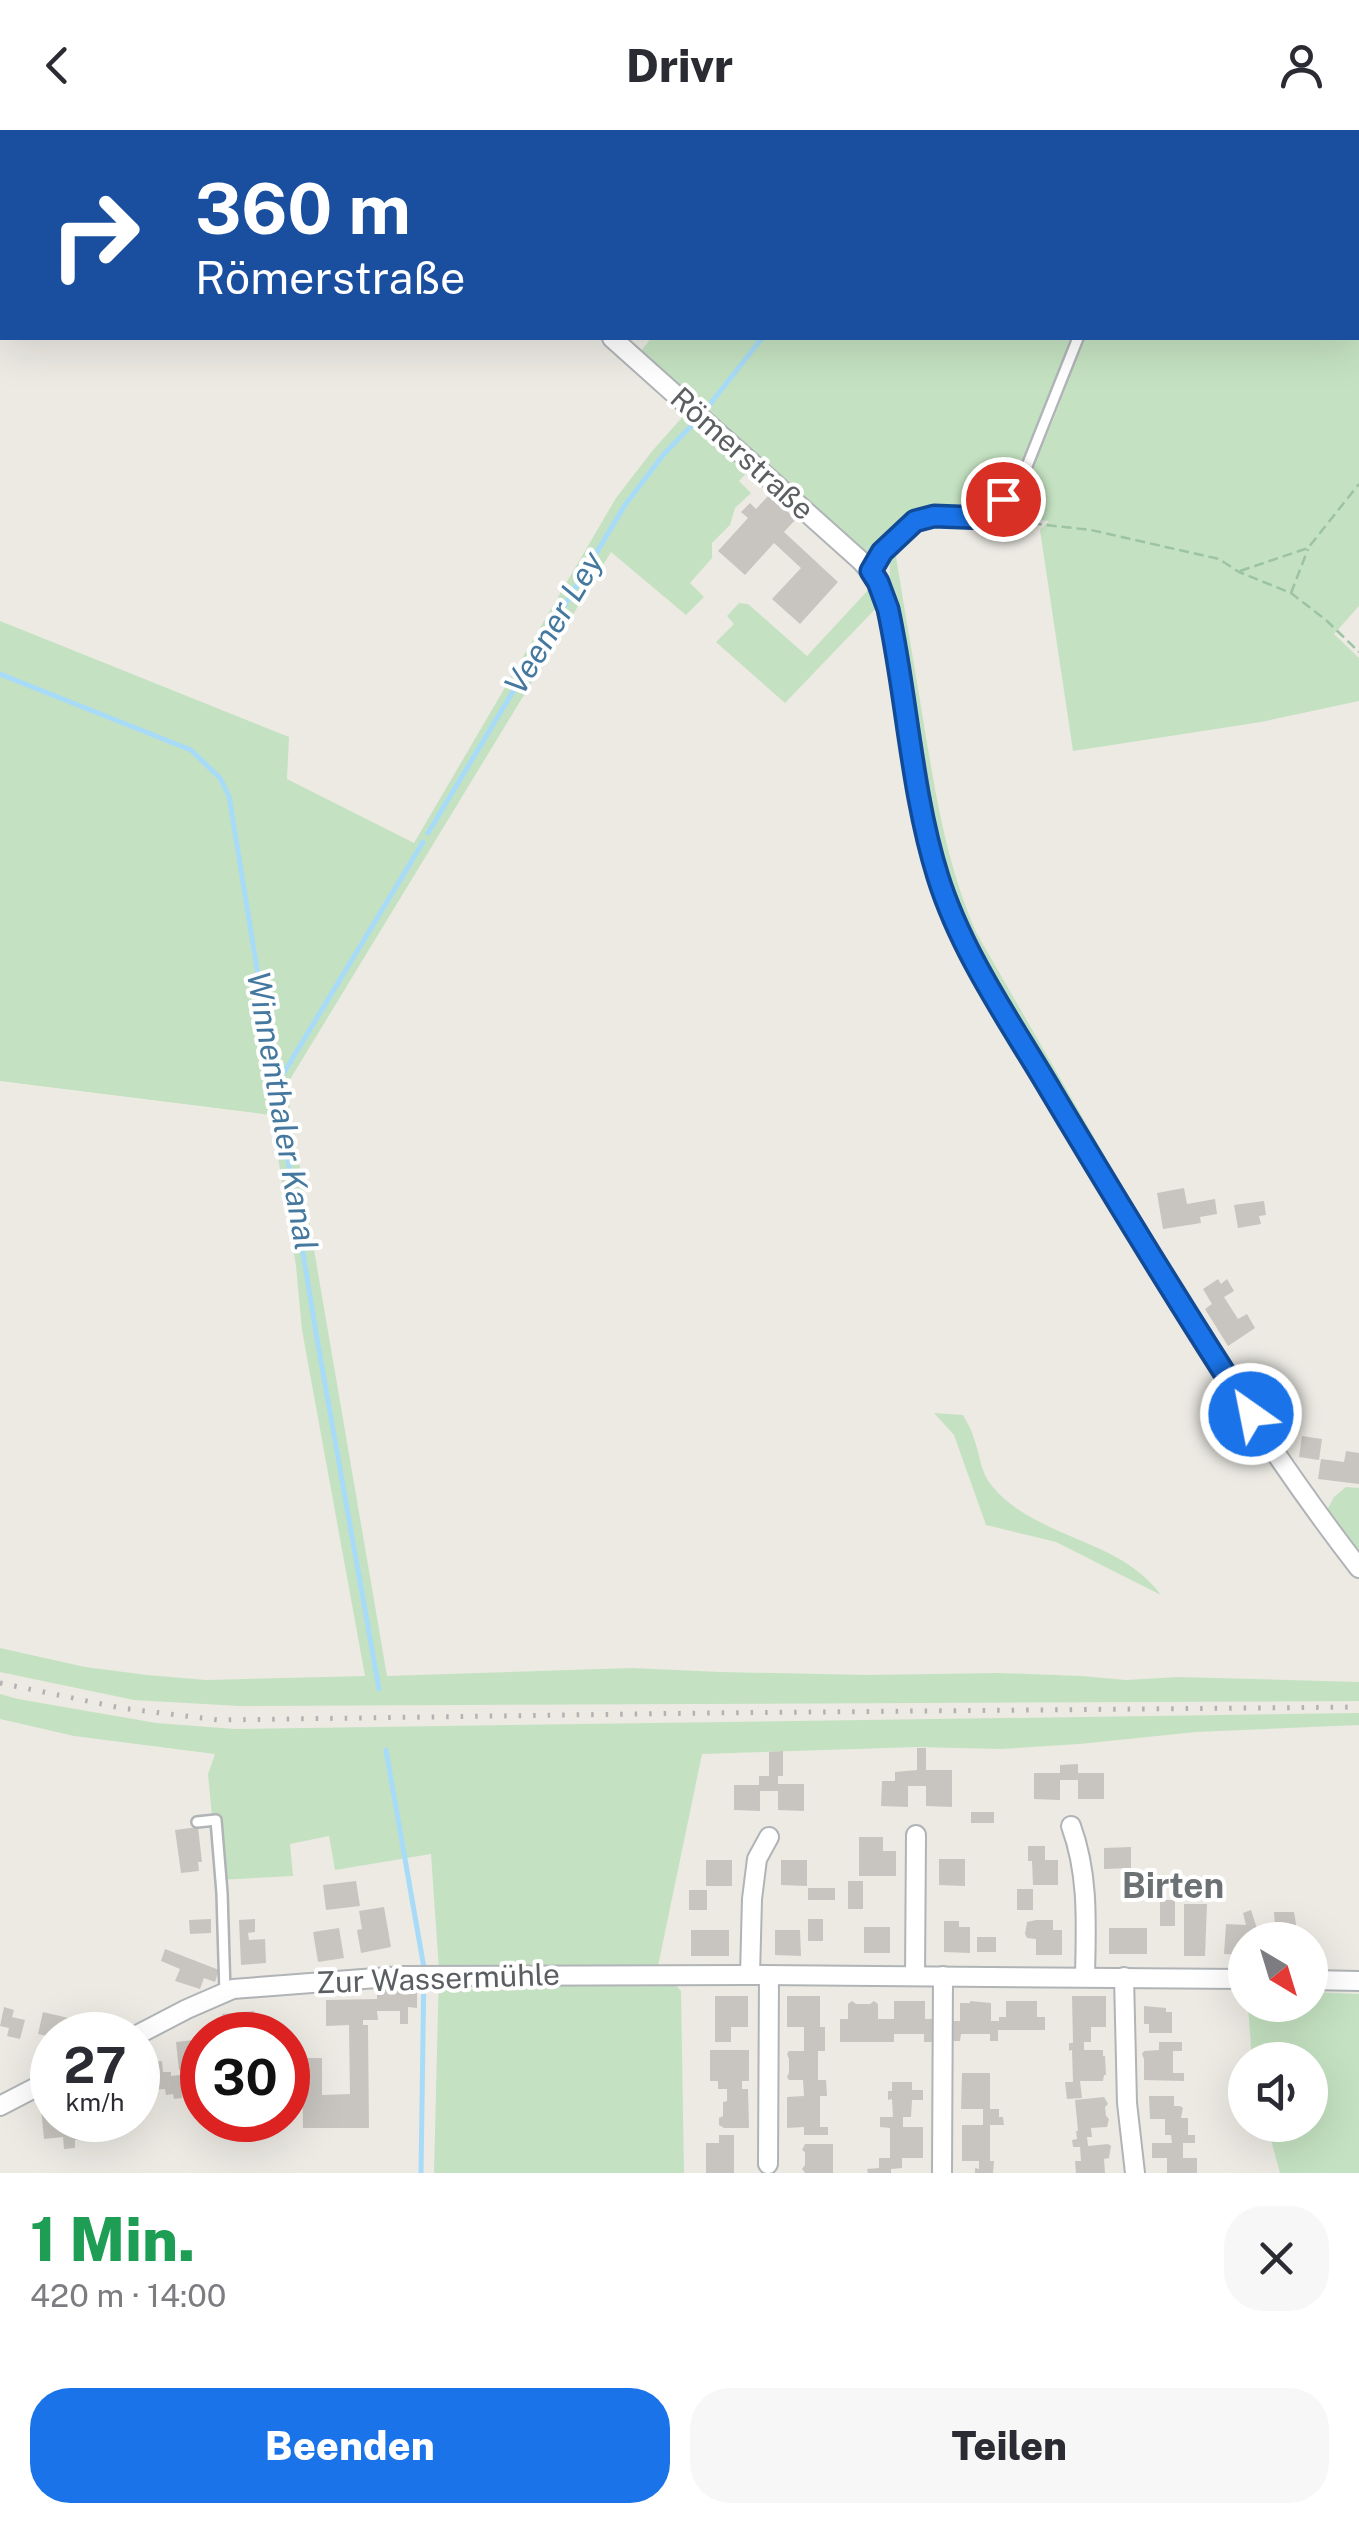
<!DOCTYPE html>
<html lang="de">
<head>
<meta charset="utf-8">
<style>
	body { margin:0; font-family:"Public Sans",sans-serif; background:#f7f7f7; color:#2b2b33; height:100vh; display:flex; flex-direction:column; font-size:38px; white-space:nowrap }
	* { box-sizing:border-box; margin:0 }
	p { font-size:32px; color:#7c7c81 }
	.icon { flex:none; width:55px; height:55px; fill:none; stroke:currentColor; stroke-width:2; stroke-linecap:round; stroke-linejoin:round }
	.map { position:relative; height:2043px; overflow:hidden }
	.sheet { display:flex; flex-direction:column; background:#fff; flex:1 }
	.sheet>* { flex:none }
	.hud { position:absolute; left:0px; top:0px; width:1360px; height:210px; box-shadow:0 10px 40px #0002; background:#1a4fa0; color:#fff; overflow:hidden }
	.needle { width:65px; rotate:142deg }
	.controls { position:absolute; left:1228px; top:1792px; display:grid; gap:20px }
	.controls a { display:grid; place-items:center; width:100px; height:100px; border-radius:50%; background:#fff; box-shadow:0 10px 40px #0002; font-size:50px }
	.speed { position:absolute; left:30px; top:1882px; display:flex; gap:20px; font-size:50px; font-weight:700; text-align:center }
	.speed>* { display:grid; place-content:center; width:130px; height:130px; border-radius:50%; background:#fff; box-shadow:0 10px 40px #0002; line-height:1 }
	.speed small { font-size:25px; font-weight:400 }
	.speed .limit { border:15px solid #d22; background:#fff; color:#111 }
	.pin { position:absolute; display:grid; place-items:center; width:85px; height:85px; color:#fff; margin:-42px; border:5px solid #fff; border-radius:50%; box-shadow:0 2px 10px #0007 }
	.me { position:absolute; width:110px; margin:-55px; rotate:327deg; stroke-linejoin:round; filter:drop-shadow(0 0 8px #0008) }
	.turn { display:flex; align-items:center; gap:35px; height:210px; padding:0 30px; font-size:45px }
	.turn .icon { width:130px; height:130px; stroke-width:2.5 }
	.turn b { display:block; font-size:70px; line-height:85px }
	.round { display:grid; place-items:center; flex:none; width:105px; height:105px; border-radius:40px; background:#f7f7f7 }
	.overview { display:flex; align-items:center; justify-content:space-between; height:170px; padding:0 30px }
	h1 { font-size:60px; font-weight:800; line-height:75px; color:#1e9e55 }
	.cta { display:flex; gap:20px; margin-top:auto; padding:20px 30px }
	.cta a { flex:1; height:115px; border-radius:40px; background:#1a73e8; color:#fff; font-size:40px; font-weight:800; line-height:115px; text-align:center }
	.cta a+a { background:#f7f7f7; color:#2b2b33 }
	header { display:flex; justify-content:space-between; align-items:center; height:130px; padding:0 30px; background:#fff; font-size:45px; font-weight:800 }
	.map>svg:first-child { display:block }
	.green { fill:#c4e2c1 }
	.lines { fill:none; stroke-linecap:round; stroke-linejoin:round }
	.stream { stroke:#a8dbf7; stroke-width:5 }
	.building { fill:#c8c5c0 }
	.service-casing { stroke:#b0b4b7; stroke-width:14 }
	.minor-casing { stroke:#b0b4b7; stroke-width:22 }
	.path { stroke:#9cc3a3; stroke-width:2.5; stroke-dasharray:10 5; stroke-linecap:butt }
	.service { stroke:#fff; stroke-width:9 }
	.minor { stroke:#fff; stroke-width:18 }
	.rail { stroke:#b1b2b2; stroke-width:5; stroke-dasharray:2.5 12; stroke-linecap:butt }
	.route-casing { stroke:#114b97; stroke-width:25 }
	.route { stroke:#1a73e8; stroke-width:18 }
	.labels { text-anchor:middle; stroke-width:8; stroke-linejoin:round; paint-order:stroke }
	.street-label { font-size:30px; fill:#5b5f62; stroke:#fff }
	.water-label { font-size:32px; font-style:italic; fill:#44789f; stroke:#fff }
	.quarter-label { font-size:35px; font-weight:bold; fill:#6c7174; stroke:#fff }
</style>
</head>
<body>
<header><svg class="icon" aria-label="back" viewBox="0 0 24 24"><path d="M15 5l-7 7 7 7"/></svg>Drivr<svg class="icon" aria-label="person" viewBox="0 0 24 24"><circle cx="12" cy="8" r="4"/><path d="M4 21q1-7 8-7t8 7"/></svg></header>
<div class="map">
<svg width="1359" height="2043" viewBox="0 0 1359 2043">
	<rect width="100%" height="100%" fill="#eceae3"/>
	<g class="green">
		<path d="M 1167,0 L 1359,0 L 1359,476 L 1334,504 L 1359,528 L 1359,571 L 1261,592 L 1073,621 L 1040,400 L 1049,391 L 1000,386 C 1005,370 1022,357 1031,340 C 1052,298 1067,252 1085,208 L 1358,208 L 1358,2 L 1166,2 Z"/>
		<polygon points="619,208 625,208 641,221 651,208 1074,208 1025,331 1004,364 983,377 966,381 925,381 904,389 868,427 700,275 691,272"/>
		<polygon points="687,282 750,339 739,351 751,363 735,378 730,395 712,413 712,428 690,453 704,467 686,485 611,422 286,956 387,1546 632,1538 720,1542 867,1545 999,1543 1081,1546 1126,1550 1178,1547 1359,1552 1359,1571 239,1576 134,1570 0,1542 0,1518 85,1537 147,1545 206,1550 365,1546 302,1200 296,1136 271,985 0,951 0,491 289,607 287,649 414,713 616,368 653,320"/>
		<path d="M 932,392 L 958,394 C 930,396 908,399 896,427 C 905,483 915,539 924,595 C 936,667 947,736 977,804 L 1121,1054 L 1115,1056 L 1018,895 L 972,810 L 952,765 L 938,717 L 891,463 C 888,418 887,410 932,392 Z"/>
		<polygon points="871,457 881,473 785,573 716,512 734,494 727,486 739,473 748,474 807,526"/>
		<path d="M 934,1283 L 963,1285 C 966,1291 971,1298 973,1306 C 980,1323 980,1342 992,1356 C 1035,1409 1120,1408 1161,1465 L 1056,1412 L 986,1395 L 954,1305 Z"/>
		<polygon points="1346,1357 1359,1358 1359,1422 1327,1380 1334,1367"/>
		<polygon points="0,1564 18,1569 156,1593 235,1599 1359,1583 1359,1595 1196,1602 1079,1614 1001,1619 916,1617 702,1624 658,1836 681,1861 684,2043 434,2043 439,1840 431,1724 335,1740 329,1706 290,1714 293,1746 218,1750 208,1644 215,1624 74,1606 9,1591 0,1589"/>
		<polygon points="1310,1862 1359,1864 1359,2043 1280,2043 1267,1995 1310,1995 1310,1930 1252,1930 1248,1875 1310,1875"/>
	</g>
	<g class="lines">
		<g class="stream">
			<polyline points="924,2 926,0"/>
			<polyline points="707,278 762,208"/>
			<polyline points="0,544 191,620 220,648 229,666 316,1203 379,1559"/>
			<polyline points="428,703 625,375 664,324 694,293"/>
			<polyline points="277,954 423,712"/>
			<polyline points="386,1620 424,1838 421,2043"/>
		</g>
	</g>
	<g class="building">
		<polygon points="769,365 796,389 784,402 838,452 800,494 772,469 801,438 774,413 745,445 718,421 748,388 741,382 750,373 756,379"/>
		<polygon points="1184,1058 1187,1074 1215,1069 1217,1084 1200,1087 1201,1093 1163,1099 1157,1063"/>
		<polygon points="1264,1071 1266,1085 1259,1086 1261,1094 1238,1098 1234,1075"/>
		<polygon points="1218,1149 1221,1154 1227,1149 1234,1161 1224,1167 1238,1189 1247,1184 1255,1198 1228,1216 1205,1179 1212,1174 1203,1159"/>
		<polygon points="1302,1306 1322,1309 1319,1330 1299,1327"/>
		<polygon points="1346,1321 1359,1323 1359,1354 1318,1349 1321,1329 1344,1332"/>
		<polygon points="917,1618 926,1618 926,1640 952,1640 952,1677 926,1676 926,1656 908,1656 908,1677 881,1676 882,1651 895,1651 895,1642 917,1640"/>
		<polygon points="783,1621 783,1646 778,1646 778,1654 804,1654 804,1681 778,1680 778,1661 760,1661 760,1681 734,1680 734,1655 759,1655 759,1646 769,1646 769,1622"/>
		<polygon points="1078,1634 1078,1643 1104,1643 1104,1669 1078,1669 1078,1650 1060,1650 1060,1670 1034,1669 1034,1643 1060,1643 1060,1635"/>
		<rect x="971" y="1682" width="23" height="11"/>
		<polygon points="198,1697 202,1732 198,1732 199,1741 181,1743 175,1700"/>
		<polygon points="859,1707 883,1707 883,1721 896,1721 896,1746 859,1746"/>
		<polygon points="1028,1716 1045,1716 1045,1730 1058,1730 1058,1755 1033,1755 1032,1731 1028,1731"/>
		<polygon points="1131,1717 1131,1738 1104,1739 1104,1718"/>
		<polygon points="939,1729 965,1729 965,1756 939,1755"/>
		<rect x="706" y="1730" width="26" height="26"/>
		<polygon points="781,1730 807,1730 807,1756 781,1755"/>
		<polygon points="1148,1742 1148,1762 1131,1761 1131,1743"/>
		<polygon points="356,1751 360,1776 326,1780 323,1755"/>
		<rect x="848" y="1751" width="15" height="28"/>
		<rect x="808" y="1758" width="27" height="12"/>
		<rect x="1017" y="1759" width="16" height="21"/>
		<rect x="689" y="1760" width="18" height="20"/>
		<rect x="1160" y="1770" width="15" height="26"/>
		<polygon points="1184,1774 1207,1774 1205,1826 1184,1826"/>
		<polygon points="384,1777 391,1817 361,1823 357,1800 362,1799 359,1781"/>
		<polygon points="1251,1780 1259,1805 1246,1804 1245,1825 1224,1824 1226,1794 1246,1795 1243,1783"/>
		<polygon points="1274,1782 1294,1782 1296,1794 1293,1810 1276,1810"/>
		<polygon points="211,1789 211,1803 190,1804 189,1790"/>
		<polygon points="255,1789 255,1802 248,1803 249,1810 265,1809 266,1833 241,1835 239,1790"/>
		<rect x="808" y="1789" width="15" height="22"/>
		<polygon points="1036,1790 1053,1790 1053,1800 1062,1800 1062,1825 1036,1825 1036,1809 1027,1808 1025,1804 1027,1792"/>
		<polygon points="944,1791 959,1791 959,1797 970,1797 970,1823 944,1822"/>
		<rect x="864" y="1797" width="26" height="26"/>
		<polygon points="339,1798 344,1828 318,1832 313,1802"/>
		<rect x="1109" y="1798" width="38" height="26"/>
		<rect x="691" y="1800" width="38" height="26"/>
		<polygon points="775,1800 800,1800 801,1826 775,1825"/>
		<rect x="977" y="1807" width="19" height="15"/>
		<polygon points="165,1819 219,1840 215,1852 204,1848 200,1859 175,1851 180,1839 161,1831"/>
		<polygon points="377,1859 417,1859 417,1878 408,1877 408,1894 400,1894 400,1881 377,1881 378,1890 363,1890 363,1895 368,1895 369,1998 303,1998 302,1928 322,1928 322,1965 350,1964 349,1895 326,1896 326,1870 377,1869"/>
		<polygon points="715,1866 748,1866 748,1897 731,1897 731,1912 715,1912"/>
		<polygon points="787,1866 820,1866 820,1897 825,1897 825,1921 818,1921 818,1950 826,1950 827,1966 820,1966 820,1997 828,1997 828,2005 804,2005 804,1997 787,1998 787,1967 804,1966 803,1950 789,1950 787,1947 789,1943 789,1929 787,1924 789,1921 804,1921 804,1897 787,1897"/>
		<polygon points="1072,1866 1106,1866 1106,1897 1091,1897 1091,1912 1084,1912 1084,1920 1103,1920 1103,1926 1105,1926 1106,1945 1104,1945 1103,1951 1080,1951 1082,1968 1067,1969 1065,1952 1073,1952 1072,1920 1069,1921 1069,1913 1073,1913"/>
		<polygon points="852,1871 856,1874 870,1874 874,1871 878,1874 878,1889 894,1889 894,1871 925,1871 925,1889 934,1889 934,1912 924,1912 924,1904 894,1904 894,1912 840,1912 840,1889 848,1889 848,1874"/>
		<polygon points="970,1871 991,1873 991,1891 999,1891 999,1887 1006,1887 1006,1871 1037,1871 1037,1887 1045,1887 1045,1900 998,1900 998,1911 990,1911 990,1904 961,1904 960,1911 952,1911 952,1891 960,1891 960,1873 970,1873"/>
		<polygon points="1144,1876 1166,1878 1166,1882 1172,1882 1172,1903 1149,1903 1149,1894 1144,1894"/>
		<polygon points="4,1877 14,1880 12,1887 25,1890 20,1909 7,1906 9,1898 0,1896"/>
		<polygon points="254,1881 255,1893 265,1892 266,1905 224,1905 222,1884"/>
		<polygon points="43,1882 85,1892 86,1889 95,1890 92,1905 67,1899 66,1905 52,1907 38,1904"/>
		<polygon points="202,1909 202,1938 179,1940 176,1912"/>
		<polygon points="1159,1912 1182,1912 1182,1921 1173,1921 1173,1943 1184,1943 1184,1951 1144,1950 1144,1929 1142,1924 1144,1921 1159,1920"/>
		<polygon points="710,1920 749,1920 749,1951 742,1951 742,1959 748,1959 749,1998 724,1998 719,1995 719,1988 723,1986 723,1972 727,1971 727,1959 718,1959 718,1951 710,1951"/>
		<polygon points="162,1931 163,1942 171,1942 171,1946 180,1945 182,1968 174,1969 173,1964 166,1965 165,1959 138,1961 138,1933"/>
		<polygon points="962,1943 990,1943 990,1979 999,1979 999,1987 1003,1987 1004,1995 990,1995 990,2031 994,2031 993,2043 975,2043 975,2038 979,2039 979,2031 962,2031 962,1995 983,1995 983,1979 961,1979"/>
		<polygon points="892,1952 912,1952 912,1960 923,1960 923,1970 912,1970 911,1987 903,1987 903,1997 923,1997 923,2028 902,2028 902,2038 891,2039 891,2043 868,2043 867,2039 879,2038 879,2028 890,2028 890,1998 880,1997 880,1987 893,1987 892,1969 888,1970 888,1961 892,1961"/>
		<polygon points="1149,1966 1174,1966 1174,1976 1180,1976 1183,1978 1181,1988 1188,1988 1188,2005 1195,2005 1195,2013 1183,2013 1183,2028 1197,2028 1197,2043 1167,2043 1167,2028 1152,2028 1152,2013 1172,2013 1171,2005 1165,2005 1165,1989 1150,1989"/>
		<polygon points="1104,1967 1108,1974 1105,1977 1106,1986 1109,1989 1107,1997 1091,1998 1092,2007 1087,2007 1088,2016 1108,2014 1111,2016 1109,2028 1104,2029 1105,2043 1076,2043 1075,2031 1081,2031 1080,2017 1073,2017 1072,2010 1077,2009 1076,2001 1078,2001 1075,1970"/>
		<polygon points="52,1977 52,1990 63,1990 63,1996 82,1994 83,2009 75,2010 75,2018 64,2019 63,2007 44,2009 41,1978"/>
		<polygon points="719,2005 734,2005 734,2043 706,2043 706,2013 719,2013"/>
		<polygon points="805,2014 833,2014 833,2043 805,2043 802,2039 805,2035 805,2022 802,2020"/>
	</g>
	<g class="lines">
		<g class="service-casing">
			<g id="service">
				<polyline points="1160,2 1161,0"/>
				<polyline points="871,441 881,422 915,391 934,386 985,388 1021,351 1078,208"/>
				<polyline points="197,1692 216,1690 222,1763 225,1863"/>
			</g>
		</g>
		<g class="minor-casing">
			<g id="minor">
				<polyline points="380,0 383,2"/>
				<path d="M 612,208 L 860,430 C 880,450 886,471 892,498 C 900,545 908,593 916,640 C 922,677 927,716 940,751 C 974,844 1031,927 1081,1011 C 1168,1157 1255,1304 1359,1438"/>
				<path d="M 1071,1696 C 1089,1745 1086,1795 1085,1846"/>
				<polyline points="750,1845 752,1769 757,1729 769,1707"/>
				<polyline points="915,1846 916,1705"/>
				<polyline points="1124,1847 1127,1973 1135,2043"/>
				<polyline points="1310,1850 1359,1851"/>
				<polyline points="137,1905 187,1879 233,1859 402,1846 750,1845 1245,1849"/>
				<polyline points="0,1976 52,1949"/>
				<polyline points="768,2034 769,1846"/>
				<polyline points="942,2043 943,1846"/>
			</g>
		</g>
		<g class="path">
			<polyline points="1002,390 1091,400 1219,429 1239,442 1291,463 1326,490 1359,522"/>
			<polyline points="1240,441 1308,418 1359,354"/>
			<polyline points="1291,463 1308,419"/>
		</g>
		<use href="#service" class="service"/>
		<use href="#minor" class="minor"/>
		<polyline class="rail" points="0,1553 121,1578 218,1590 706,1583 1359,1577"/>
	</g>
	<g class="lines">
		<g class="route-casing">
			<path id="route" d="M 1003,369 L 986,388 L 934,386 L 915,391 L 882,422 L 871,441 L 878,452 L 888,479 C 907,567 911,661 938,747 C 962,824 1011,893 1051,961 C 1116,1070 1182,1178 1251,1284"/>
		</g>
		<use href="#route" class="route"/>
	</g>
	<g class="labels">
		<g class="street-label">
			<text transform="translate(742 324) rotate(42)" y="10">Römerstraße</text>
			<text transform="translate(438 1849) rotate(-2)" y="10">Zur Wassermühle</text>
		</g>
		<g class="water-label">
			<text transform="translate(554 493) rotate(-59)" y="11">Veener Ley</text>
			<text transform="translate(282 981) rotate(80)" y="11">Winnenthaler Kanal</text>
		</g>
		<g class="quarter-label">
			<text x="1173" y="1768">Birten</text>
		</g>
	</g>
</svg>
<div class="controls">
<a><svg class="needle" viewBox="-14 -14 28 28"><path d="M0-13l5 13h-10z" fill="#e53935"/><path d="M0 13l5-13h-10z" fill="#7c7c81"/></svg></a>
<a><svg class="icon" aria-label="sound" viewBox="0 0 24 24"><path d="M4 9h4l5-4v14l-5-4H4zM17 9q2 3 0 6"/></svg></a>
</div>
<div class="speed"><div>27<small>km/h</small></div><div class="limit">30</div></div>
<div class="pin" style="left:1003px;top:369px;background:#d93025"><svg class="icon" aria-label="arrive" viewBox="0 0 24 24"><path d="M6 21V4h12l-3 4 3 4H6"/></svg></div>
<svg class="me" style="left:1251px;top:1284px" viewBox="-20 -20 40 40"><circle r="17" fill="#1a73e8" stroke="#fff" stroke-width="3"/><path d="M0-11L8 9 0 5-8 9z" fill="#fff"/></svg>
<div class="hud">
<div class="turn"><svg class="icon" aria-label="right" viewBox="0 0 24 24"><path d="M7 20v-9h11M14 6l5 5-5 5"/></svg><div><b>360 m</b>Römerstraße</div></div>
</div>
</div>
<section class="sheet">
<div class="overview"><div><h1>1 Min.</h1><p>420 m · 14:00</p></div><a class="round"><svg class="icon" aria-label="close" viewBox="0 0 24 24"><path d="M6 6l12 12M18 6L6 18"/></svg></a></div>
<div class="cta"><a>Beenden</a><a>Teilen</a></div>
</section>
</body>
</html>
